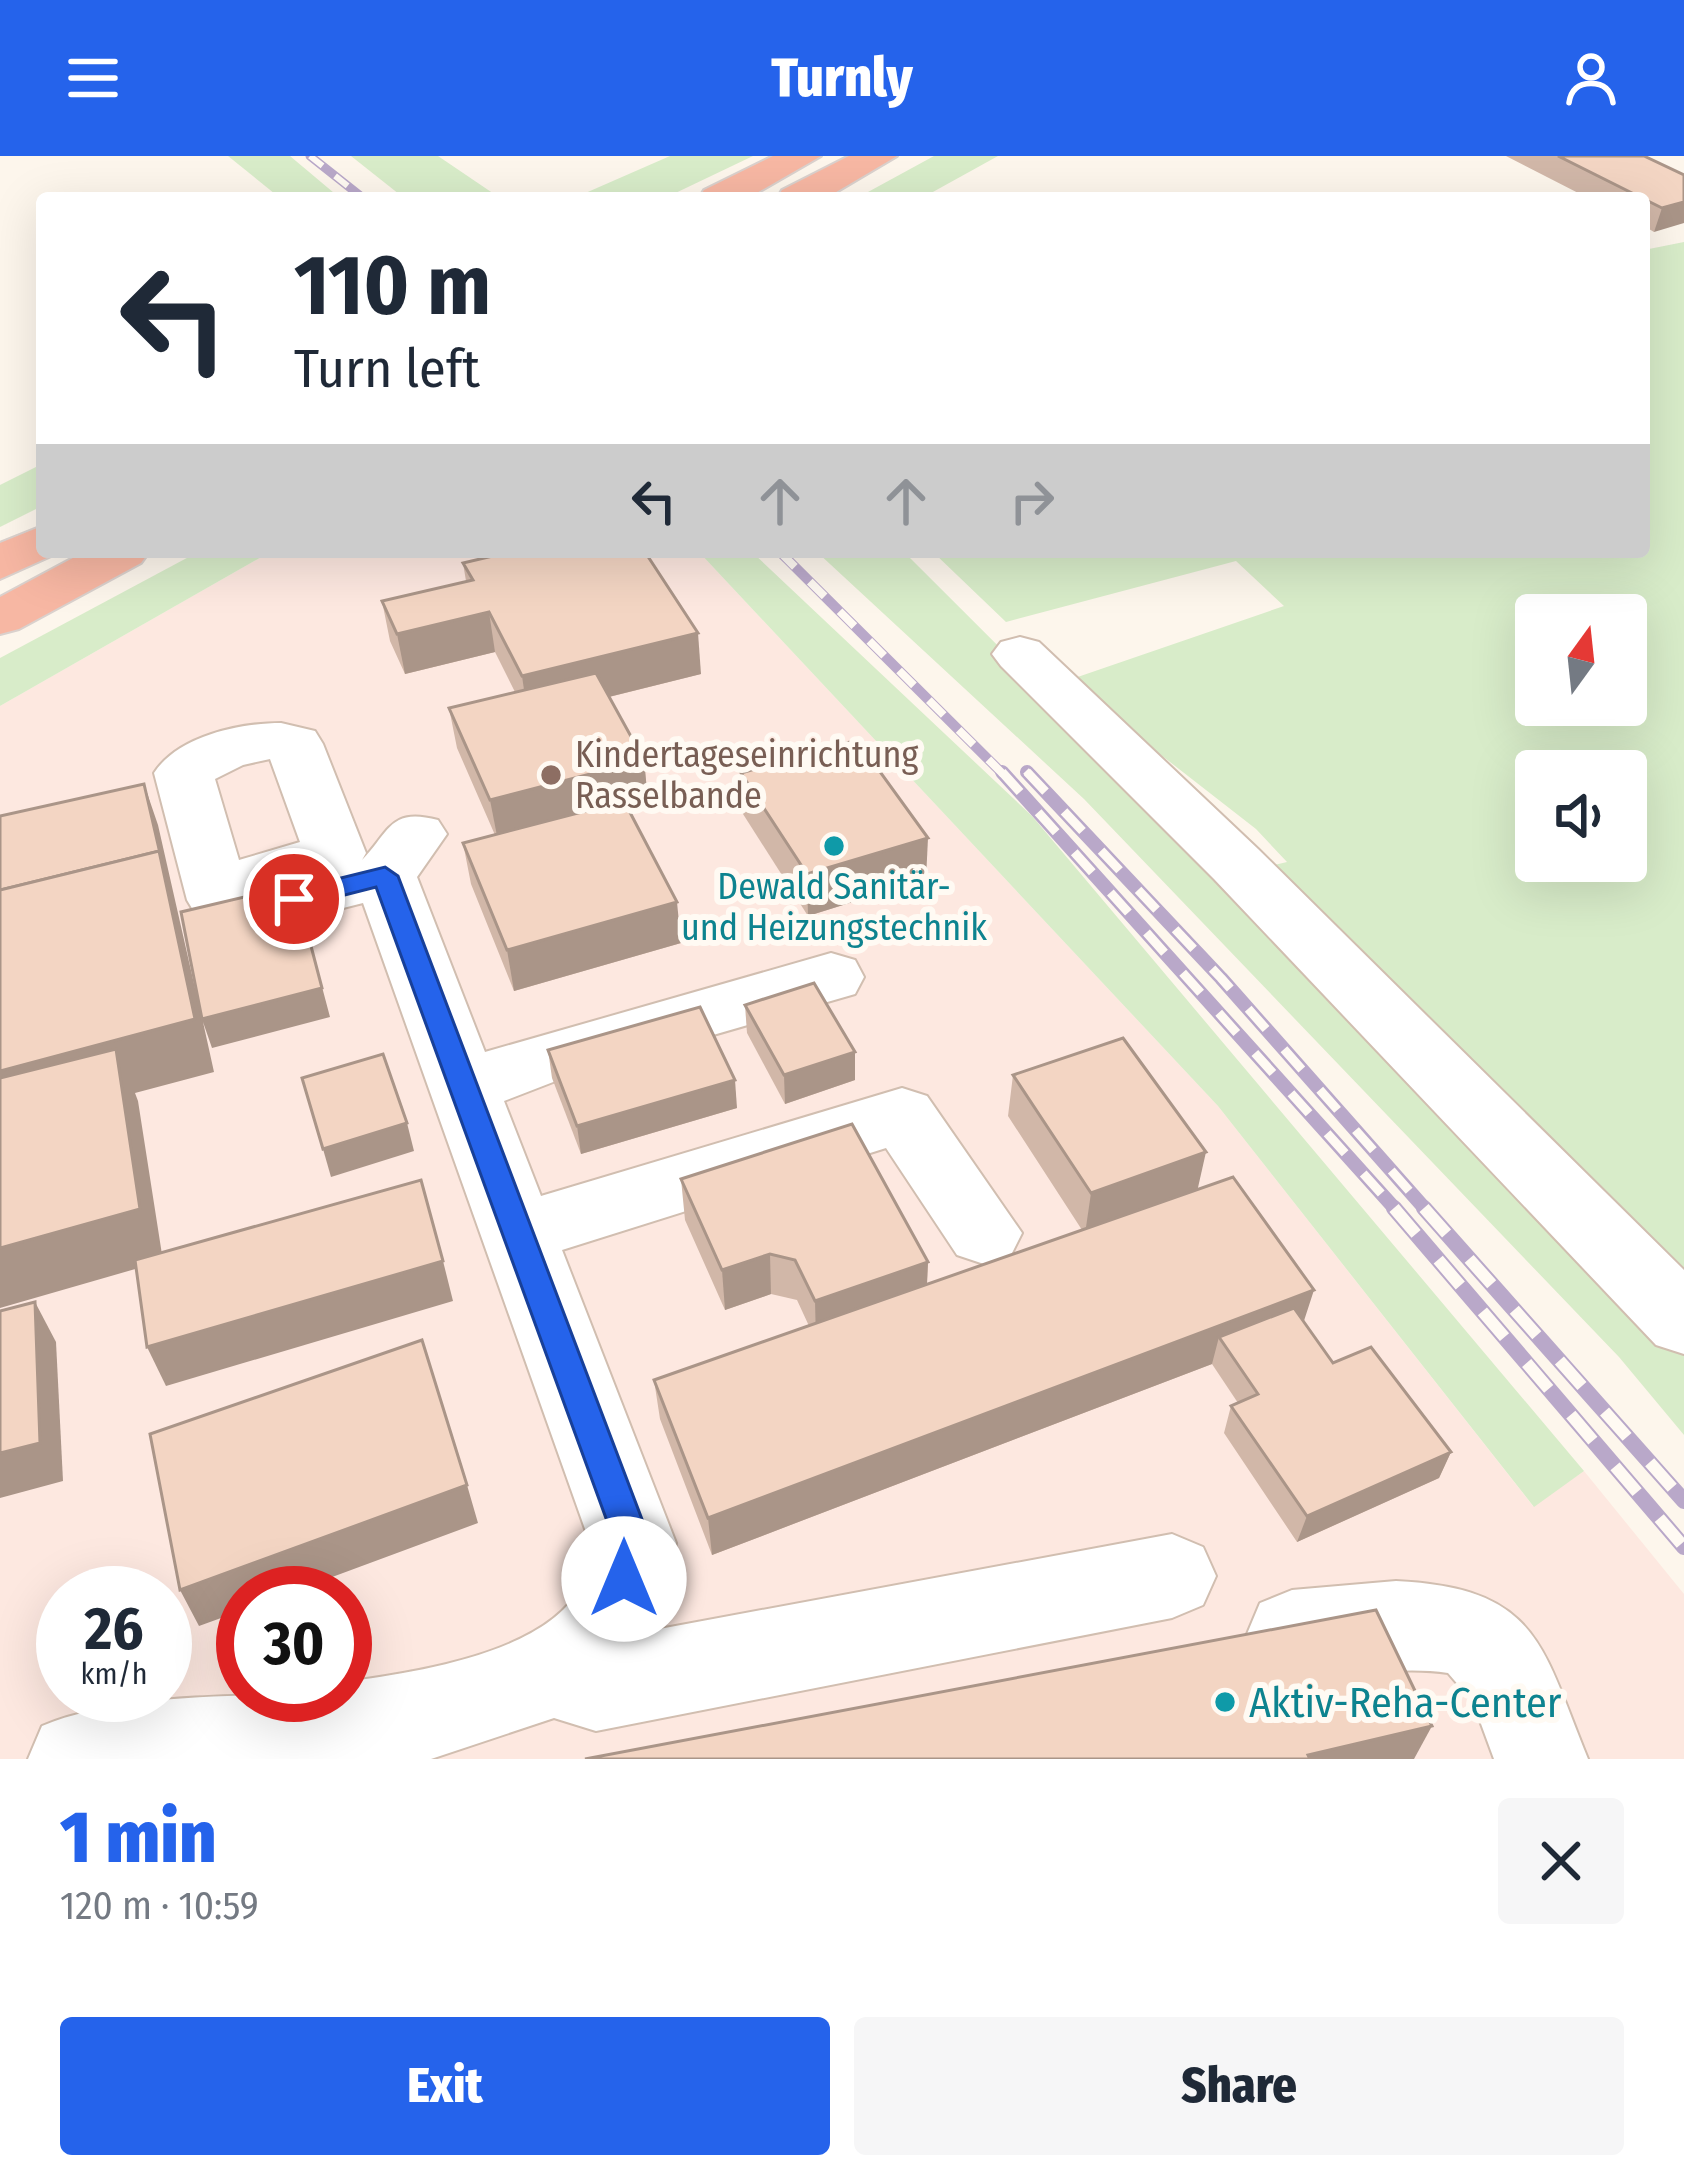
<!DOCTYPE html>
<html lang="en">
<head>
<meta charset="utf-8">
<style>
	body { margin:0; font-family:"Fira Sans Condensed",sans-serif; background:#f6f6f7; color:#1f2937; height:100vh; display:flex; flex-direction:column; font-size:45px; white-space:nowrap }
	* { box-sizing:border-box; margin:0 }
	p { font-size:39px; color:#747a83 }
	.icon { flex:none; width:66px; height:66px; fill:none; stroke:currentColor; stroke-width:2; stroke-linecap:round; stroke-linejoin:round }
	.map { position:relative; height:1603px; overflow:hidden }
	.details { display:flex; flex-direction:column; background:#fff; flex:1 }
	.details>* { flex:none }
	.hud { position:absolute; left:36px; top:36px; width:1614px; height:366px; border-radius:12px; box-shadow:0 12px 48px #0002; background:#fff; color:#1f2937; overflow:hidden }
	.needle { width:78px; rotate:15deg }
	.tools { position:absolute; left:1515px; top:438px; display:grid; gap:24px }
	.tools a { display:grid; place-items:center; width:132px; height:132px; border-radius:12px; background:#fff; box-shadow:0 12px 48px #0002; font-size:60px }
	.speed { position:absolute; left:36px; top:1410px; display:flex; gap:24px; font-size:60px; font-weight:700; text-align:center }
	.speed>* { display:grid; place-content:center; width:156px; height:156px; border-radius:50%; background:#fff; box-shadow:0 12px 48px #0002; line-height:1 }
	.speed small { font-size:30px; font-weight:400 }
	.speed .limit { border:18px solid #d22; background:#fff; color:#111 }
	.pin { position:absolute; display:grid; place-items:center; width:102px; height:102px; color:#fff; margin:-51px; border:6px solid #fff; border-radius:50%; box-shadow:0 3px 12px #0007 }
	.me { position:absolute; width:132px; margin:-66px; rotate:0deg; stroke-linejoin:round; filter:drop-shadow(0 0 9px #0008) }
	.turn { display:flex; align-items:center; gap:42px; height:252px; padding:0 60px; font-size:54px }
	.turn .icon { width:156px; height:156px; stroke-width:2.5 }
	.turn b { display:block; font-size:84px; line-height:102px }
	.lanes { display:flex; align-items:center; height:114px; padding:0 60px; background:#0003; justify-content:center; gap:60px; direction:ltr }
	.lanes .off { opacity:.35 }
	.round { display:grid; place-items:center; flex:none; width:126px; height:126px; border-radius:12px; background:#f6f6f7 }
	.overview { display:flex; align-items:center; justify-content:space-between; height:204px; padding:0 60px }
	h1 { font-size:72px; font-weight:800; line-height:90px; color:#2563eb }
	.button { display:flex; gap:24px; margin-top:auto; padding:24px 60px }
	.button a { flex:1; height:138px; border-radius:12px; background:#2563eb; color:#fff; font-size:48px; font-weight:800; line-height:138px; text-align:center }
	.button a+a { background:#f6f6f7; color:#1f2937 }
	header { display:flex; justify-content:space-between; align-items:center; height:156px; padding:0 60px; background:#2563eb; color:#fff; font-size:54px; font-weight:800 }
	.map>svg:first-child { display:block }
	.commercial { fill:#fde8e0; fill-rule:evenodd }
	.green { fill:#d8ecc9; fill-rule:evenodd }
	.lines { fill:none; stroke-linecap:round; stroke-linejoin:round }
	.minor-casing { stroke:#d1beb0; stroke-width:4 }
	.highway-casing { stroke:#dad1cd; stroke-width:4 }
	.minor { fill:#fff; fill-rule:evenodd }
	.highway { fill:#f7b7a3; fill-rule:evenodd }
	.rail-far3-casing { stroke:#b9a8c9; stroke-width:9 }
	.rail-far2-casing { stroke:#b9a8c9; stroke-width:10 }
	.rail-far1-casing { stroke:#b9a8c9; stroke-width:14 }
	.rail-casing { stroke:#b9a8c9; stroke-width:16 }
	.rail-far3 { stroke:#fffaf3; stroke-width:6; stroke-dasharray:16; stroke-linecap:butt }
	.rail-far2 { stroke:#fffaf3; stroke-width:8; stroke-dasharray:21; stroke-linecap:butt }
	.rail-far1 { stroke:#fffaf3; stroke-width:9; stroke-dasharray:27; stroke-linecap:butt }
	.rail { stroke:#fffaf3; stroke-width:12; stroke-dasharray:34; stroke-linecap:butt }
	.wall { fill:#d1b7a8 }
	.shaded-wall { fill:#aa9588 }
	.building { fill:#f3d5c3; stroke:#aa9588; stroke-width:3 }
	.route { fill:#2563eb; stroke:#184099; stroke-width:3 }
	.education-dot { fill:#8d6e63; stroke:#fffaf3; stroke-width:4.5 }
	.culture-dot { fill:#0f9aa8; stroke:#fffaf3; stroke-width:4.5 }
	.labels { text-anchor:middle; stroke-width:12; stroke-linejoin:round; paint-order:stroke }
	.education-label { font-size:36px; fill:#785e54; stroke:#fffaf3; text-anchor:start }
	.culture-label { font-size:36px; fill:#0d838f; stroke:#fffaf3 }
	.near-culture-label { font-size:42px; fill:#0d838f; stroke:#fffaf3; text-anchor:start }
</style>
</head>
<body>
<header><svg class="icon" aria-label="menu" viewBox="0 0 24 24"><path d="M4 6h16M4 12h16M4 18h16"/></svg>Turnly<svg class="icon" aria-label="person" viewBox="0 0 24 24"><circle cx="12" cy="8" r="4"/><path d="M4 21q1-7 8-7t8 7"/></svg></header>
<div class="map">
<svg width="1684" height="1603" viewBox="0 0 1684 1603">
	<rect width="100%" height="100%" fill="#fdf6ec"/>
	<path class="commercial" d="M 270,396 L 699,396 L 1218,950 L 1533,1350 L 1584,1315 L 1684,1438 L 1684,1603 L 0,1603 L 0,550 ZM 63,1437 L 165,1437 L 165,1539 L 63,1539 ZM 243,1437 L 345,1437 L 345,1539 L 243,1539 Z"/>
	<g class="green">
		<polygon points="228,0 290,0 340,42 280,42"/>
		<polygon points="351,0 438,0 500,42 404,42"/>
		<polygon points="670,0 753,0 665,42 574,42"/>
		<polygon points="934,0 998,0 922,42 857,42"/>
		<path d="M 1684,86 L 1684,1279 L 1619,1201 L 1084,643 L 817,396 L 904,396 L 1229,720 L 1287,706 L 1256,673 L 1066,525 L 1284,450 L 1236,405 L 1006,466 L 933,396 L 1644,396 L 1644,94 ZM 1536,459 L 1626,459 L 1626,549 L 1536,549 ZM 1536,615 L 1626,615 L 1626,705 L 1536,705 Z"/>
		<polygon points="42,308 42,350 0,371 0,329"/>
		<polygon points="198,396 270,396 0,550 0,502"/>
		<polygon points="699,396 752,396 1032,660 1584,1315 1534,1351 1218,950"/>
	</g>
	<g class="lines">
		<g class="minor-casing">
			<g id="minor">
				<polygon points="1020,481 1039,486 1258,693 1684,1114 1684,1198 1656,1189 1214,723 1001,510 992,498 1001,486"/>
				<path d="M 281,567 L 315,575 L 323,588 L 366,697 L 362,704 C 390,675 390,651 438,664 L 447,678 L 417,721 L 485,896 L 831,797 L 855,804 L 864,821 L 855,838 L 561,923 L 504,945 L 541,1040 L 902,932 L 927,940 L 1022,1077 L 1011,1099 L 984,1108 L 957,1099 L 886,992 L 562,1094 L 676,1387 L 667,1442 L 654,1474 L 1172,1378 L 1203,1391 L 1216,1420 L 1203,1449 L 1172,1462 L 596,1575 L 554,1562 L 431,1603 L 28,1603 L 42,1570 C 123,1536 256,1539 345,1539 L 345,1526 C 412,1517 544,1498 580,1432 C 586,1420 586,1400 590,1387 L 363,747 L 248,776 L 196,759 L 187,744 L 154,617 C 178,580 239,567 281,567 ZM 270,603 L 300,686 L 239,704 L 215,623 L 243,609 Z"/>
				<path d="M 1396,1425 C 1538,1432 1541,1488 1588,1603 L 1494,1603 L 1473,1546 L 1448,1517 C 1386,1507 1315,1531 1260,1509 L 1247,1478 L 1260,1447 L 1292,1434 Z"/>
			</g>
		</g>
		<g class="highway-casing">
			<g id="highway">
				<polygon points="773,0 821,0 748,42 699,42 704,34"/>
				<polygon points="849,0 897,0 826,42 777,42 782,34"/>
				<polygon points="42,370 42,396 60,396 0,423 0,387"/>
				<polygon points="84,396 149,396 141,407 19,473 0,478 0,441"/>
			</g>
		</g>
		<use href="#minor" class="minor"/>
		<use href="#highway" class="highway"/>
		<g class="rail-far3-casing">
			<polyline id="rail-far3" points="310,0 363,42"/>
		</g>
		<g class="rail-far2-casing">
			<g id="rail-far2">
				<polyline points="780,396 1004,619"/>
				<polyline points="1026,615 1030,619"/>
			</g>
		</g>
		<g class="rail-far1-casing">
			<g id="rail-far1">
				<polyline points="1002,616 1397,1055"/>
				<polyline points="1027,616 1221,822 1427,1055"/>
			</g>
		</g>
		<g class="rail-casing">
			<g id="rail">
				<polyline points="1394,1052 1684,1391"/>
				<polyline points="1424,1052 1684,1345"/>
			</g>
		</g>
		<use href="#rail-far3" class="rail-far3"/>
		<use href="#rail-far2" class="rail-far2"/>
		<use href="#rail-far1" class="rail-far1"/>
		<use href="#rail" class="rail"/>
	</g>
	<g class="wall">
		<polygon points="1506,0 1644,0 1684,19 1654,76 1644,70 1644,42 1588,42"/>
		<polygon points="463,407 701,518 609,541 644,604 648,645 627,651 681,787 514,835 471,728 463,687 495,679 457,592 449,552 515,536 495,496 405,518 390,485 382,445 466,425"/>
		<polygon points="741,617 926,723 808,760 743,658"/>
		<polygon points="745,849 855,924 785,948 747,877"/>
		<polygon points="548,894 737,952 581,998 552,922"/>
		<polygon points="1013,919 1198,1033 1304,1166 1333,1207 1451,1296 1439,1322 1297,1386 1224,1277 1231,1250 1238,1247 1212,1208 712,1399 660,1263 654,1224 809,1170 797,1144 771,1138 725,1154 685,1064 681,1023 928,1106 927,1129 1082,1074 1008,960"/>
	</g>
	<g class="shaded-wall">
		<polygon points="1684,46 1684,67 1654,76 1662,52"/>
		<polygon points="489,456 495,496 405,518 397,478"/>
		<polygon points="698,477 701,518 528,561 522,520"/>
		<polygon points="644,604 648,645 498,685 490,644"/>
		<polygon points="144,628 158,669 202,863 295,729 330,861 212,892 203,866 214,916 135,937 138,945 163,1105 0,1152 0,915"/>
		<polygon points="928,682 926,723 808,760 807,718"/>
		<polygon points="677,746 681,787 514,835 507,794"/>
		<polygon points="855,896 855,924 785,948 784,919"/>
		<polygon points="735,924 737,952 581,998 577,970"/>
		<polygon points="407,967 414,995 331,1021 323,993"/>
		<polygon points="1206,996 1197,1036 1085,1078 1091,1037"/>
		<polygon points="770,1098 771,1138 725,1154 722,1114"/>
		<polygon points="443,1105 453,1145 166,1230 147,1191"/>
		<polygon points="928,1106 926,1146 816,1185 815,1145"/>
		<polygon points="1314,1134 1301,1174 1219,1181 1212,1208 712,1399 708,1362"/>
		<polygon points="35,1146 56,1186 63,1325 0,1342 0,1297"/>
		<polygon points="1451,1296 1439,1322 1297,1386 1307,1360"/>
		<polygon points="467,1329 478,1367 289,1437 243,1437 243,1454 199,1470 180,1434"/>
		<polygon points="1432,1570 1414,1603 1306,1603 1308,1599"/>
	</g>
	<g class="building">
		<polygon points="1558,0 1644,0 1684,19 1684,46 1662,52"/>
		<polygon points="510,396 645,396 698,477 522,520 489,456 397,478 382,445 473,424 463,407"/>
		<polygon points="596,517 644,604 490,644 449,552"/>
		<polygon points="857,584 928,682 807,718 741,617"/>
		<polygon points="144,628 162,706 159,695 0,734 0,660"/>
		<polygon points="624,645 677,746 507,794 463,687"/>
		<polygon points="159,695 195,863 0,915 0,734"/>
		<polygon points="295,729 322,832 202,863 181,756"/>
		<polygon points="814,827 855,896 784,919 745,849"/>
		<polygon points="700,851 735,924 577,970 548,894"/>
		<polygon points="1123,882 1206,996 1091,1037 1013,919"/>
		<polygon points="116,893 140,1053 0,1092 0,922"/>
		<polygon points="383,898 407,967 323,993 302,922"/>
		<polygon points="852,968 928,1106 815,1145 795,1104 770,1098 722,1114 681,1023"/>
		<polygon points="1233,1021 1314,1134 708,1362 654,1224"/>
		<polygon points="421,1024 443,1105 147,1191 135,1104"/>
		<polygon points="35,1146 40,1287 0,1297 0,1155"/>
		<polygon points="1294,1152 1333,1207 1371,1191 1451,1296 1307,1360 1231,1250 1258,1238 1219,1181"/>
		<polygon points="422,1184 467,1329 180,1434 150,1278"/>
		<polygon points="1376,1454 1432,1570 1308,1599 1310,1603 585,1603"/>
	</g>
	<polygon class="route" points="385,711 398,720 651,1387 637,1435 624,1440 611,1435 606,1423 615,1387 376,731 294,752 280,743 284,736"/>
	<circle class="education-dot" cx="551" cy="619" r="12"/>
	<g class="culture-dot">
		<circle cx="834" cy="690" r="12"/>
		<circle cx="1225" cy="1546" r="12"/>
	</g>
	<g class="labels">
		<g class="education-label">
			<text x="575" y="611">Kindertageseinrichtung<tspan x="575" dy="41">Rasselbande</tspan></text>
		</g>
		<g class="culture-label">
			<text x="834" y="743">Dewald Sanitär-<tspan x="834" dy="41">und Heizungstechnik</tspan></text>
		</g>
		<g class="near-culture-label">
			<text x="1249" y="1561">Aktiv-Reha-Center</text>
		</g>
	</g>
</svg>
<div class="tools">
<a><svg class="needle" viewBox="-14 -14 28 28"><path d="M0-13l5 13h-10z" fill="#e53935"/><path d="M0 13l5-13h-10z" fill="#747a83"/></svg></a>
<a><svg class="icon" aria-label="sound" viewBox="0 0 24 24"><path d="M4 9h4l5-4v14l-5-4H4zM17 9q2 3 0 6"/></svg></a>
</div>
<div class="speed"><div>26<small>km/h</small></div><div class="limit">30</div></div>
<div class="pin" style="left:294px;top:743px;background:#d93025"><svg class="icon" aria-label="arrive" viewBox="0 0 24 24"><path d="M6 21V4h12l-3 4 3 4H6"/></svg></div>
<svg class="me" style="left:624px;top:1423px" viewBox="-20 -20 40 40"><circle r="19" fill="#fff"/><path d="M0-13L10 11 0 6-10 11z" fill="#2563eb"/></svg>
<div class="hud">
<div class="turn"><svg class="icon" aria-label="left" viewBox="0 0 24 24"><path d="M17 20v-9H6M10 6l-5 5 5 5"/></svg><div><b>110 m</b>Turn left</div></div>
<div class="lanes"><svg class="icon" aria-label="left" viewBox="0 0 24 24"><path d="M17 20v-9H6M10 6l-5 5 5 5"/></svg><svg class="icon off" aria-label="ahead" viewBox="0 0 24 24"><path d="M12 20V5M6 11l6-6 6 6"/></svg><svg class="icon off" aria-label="ahead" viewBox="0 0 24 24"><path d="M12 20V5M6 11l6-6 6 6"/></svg><svg class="icon off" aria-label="right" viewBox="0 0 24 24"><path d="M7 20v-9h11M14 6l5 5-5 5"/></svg></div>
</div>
</div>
<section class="details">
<div class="overview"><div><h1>1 min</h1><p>120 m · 10:59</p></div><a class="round"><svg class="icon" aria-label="close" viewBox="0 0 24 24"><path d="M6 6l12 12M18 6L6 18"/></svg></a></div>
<div class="button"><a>Exit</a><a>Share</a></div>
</section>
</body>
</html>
